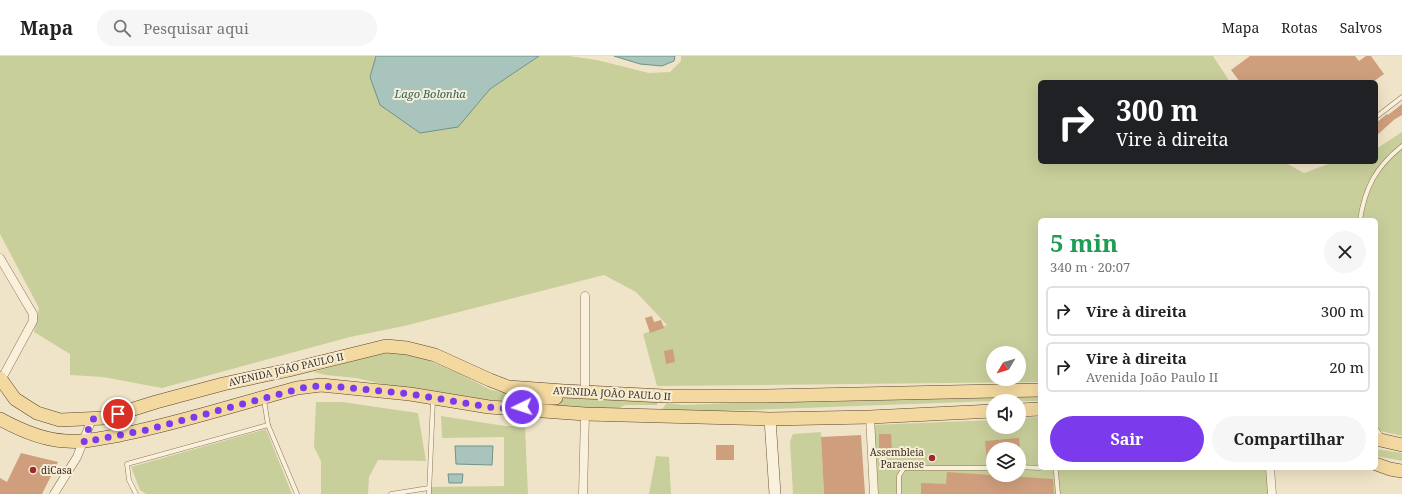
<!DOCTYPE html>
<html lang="pt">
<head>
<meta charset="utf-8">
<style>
	body { margin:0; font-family:"Noto Serif",serif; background:#f6f6f6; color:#222; height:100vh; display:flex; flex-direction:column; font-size:15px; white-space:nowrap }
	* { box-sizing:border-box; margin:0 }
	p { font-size:13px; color:#767676 }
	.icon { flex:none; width:22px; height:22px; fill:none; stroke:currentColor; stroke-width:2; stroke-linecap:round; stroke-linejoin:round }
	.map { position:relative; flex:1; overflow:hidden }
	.side { position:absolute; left:1038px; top:162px; width:340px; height:252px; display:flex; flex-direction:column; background:#fff; border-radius:6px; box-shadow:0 4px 16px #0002 }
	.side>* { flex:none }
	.guide { position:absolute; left:1038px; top:24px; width:340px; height:84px; border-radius:6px; box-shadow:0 4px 16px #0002; background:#202124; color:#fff; overflow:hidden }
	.needle { width:26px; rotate:232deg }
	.tools { position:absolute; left:986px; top:290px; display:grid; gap:8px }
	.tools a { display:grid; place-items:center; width:40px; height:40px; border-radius:50%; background:#fff; box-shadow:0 4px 16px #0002; font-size:20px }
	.pin { position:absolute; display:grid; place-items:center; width:34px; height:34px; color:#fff; margin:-17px; border:2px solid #fff; border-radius:50%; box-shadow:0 1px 4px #0007 }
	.me { position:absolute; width:44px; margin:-22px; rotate:266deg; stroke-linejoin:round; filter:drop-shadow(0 0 3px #0008) }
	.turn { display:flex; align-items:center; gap:14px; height:84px; padding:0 12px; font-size:18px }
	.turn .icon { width:52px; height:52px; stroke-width:2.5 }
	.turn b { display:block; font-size:28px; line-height:34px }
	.round { display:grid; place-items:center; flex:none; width:42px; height:42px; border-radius:21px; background:#f6f6f6 }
	.headline { display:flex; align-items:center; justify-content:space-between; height:68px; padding:0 12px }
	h1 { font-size:24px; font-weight:700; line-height:30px; color:#1e9e55 }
	.cta { display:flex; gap:8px; margin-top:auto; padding:8px 12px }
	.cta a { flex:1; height:46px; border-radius:24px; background:#7c3aed; color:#fff; font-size:16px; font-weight:700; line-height:46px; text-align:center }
	.cta a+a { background:#f6f6f6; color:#222 }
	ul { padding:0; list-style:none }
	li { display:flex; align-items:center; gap:12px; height:50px; margin:0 8px 6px; padding:0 4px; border:2px solid #e0e0e0; border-radius:6px }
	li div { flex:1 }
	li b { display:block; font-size:15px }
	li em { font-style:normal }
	header { display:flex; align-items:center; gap:24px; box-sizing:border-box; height:56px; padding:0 20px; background:#fff; border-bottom:1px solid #e0e0e0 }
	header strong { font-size:19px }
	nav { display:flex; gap:22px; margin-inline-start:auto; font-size:14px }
	.search { width:280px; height:36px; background:#f6f6f6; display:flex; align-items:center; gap:10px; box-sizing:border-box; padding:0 14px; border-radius:22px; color:#767676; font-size:15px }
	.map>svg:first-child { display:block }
	.green { fill:#c9cf9b; fill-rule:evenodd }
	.water { fill:#a9c4bc; stroke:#6f938a }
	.building { fill:#cf9f7d }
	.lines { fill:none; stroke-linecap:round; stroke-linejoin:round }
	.service-casing { stroke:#8d765c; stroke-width:5 }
	.minor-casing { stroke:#8d765c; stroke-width:9 }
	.secondary-casing { stroke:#6f573f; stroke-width:12 }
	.primary-casing { stroke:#5b4430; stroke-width:14 }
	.service { stroke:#faf1dc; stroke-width:4 }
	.minor { stroke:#faf1dc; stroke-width:8 }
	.secondary { stroke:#faf1dc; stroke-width:11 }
	.primary { stroke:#f3d9a0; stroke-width:13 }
	.route { stroke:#7c3aed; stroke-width:7; stroke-dasharray:0 12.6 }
	.poi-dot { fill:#9e2a2b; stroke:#f7eed8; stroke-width:1.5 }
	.labels { text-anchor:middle; stroke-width:4; stroke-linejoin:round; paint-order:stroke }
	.street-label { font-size:10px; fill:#3d2e20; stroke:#f7eed8 }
	.poi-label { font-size:10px; fill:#3d2e20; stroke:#f7eed8; text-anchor:end }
	.water-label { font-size:11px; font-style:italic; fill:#2f5d5a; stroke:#f7eed8 }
</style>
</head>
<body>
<header>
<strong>Mapa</strong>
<div class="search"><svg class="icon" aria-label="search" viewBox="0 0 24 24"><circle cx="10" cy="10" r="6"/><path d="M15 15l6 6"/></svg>Pesquisar aqui</div>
<nav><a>Mapa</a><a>Rotas</a><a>Salvos</a></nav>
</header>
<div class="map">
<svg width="1402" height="438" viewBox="0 0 1402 438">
	<rect width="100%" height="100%" fill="#f0e4c8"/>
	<g class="green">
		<path d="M 0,0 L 376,0 L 370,21 L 458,71 L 490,33 L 539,0 L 569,0 L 597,4 L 649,17 L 670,16 L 681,5 L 681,0 L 1213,0 L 1230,26 L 1040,26 L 1040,106 L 1284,106 L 1304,117 L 1334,106 L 1376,106 L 1376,93 L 1402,76 L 1402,380 L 1376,374 L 1376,164 L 1040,164 L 1040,326 L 657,330 L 643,278 L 667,269 L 636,236 L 604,219 L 404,270 L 350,281 L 162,332 L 103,321 L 70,319 L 70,298 L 34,276 L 39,252 L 0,178 ZM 993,297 L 1019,297 L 1019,323 L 993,323 Z"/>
		<polygon points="386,296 415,299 458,317 491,334 518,339 516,349 400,332 356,322 326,319 313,316"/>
		<polygon points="1040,339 1040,345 993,345 722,355 676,356 662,353 667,347 684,349 755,346 816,346"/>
		<polygon points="566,341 658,344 657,349 625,349 614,355 526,351 553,347"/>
		<polygon points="316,346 342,346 418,357 426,405 378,404 369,421 368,438 321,438 321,405 314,391"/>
		<polygon points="441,360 505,370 525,370 528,438 429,438 429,431 504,430 504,381 442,382"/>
		<path d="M 1040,361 L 1040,412 L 1268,412 L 1269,438 L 874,438 L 870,369 L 993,364 L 993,371 L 1019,371 L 1019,362 ZM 993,393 L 1019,393 L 1019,419 L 993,419 Z"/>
		<polygon points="266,373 292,438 146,438 140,434 131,411"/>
		<polygon points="821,376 824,438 793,438 790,385 793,378"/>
		<polygon points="1376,393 1402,397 1402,405 1376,400"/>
		<polygon points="656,400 669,401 671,438 649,438"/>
	</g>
	<g class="water">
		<polygon points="376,0 539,0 490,33 458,71 420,77 380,49 370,21"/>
		<polygon points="614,0 675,0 674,5 662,10 640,8"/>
		<polygon points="455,390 493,390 492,409 456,408"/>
		<polygon points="448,418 463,418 462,427 449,427"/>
	</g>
	<g class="building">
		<polygon points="1250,0 1355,0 1359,5 1366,0 1371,0 1384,18 1373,26 1240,26 1231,14"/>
		<polygon points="1402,48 1402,59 1395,63 1376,80 1376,67 1387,58 1388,59"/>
		<polygon points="652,260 654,266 661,264 664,272 650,277 645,262"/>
		<polygon points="673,293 675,306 666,308 664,295"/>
		<polygon points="879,378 891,378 892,396 879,396"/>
		<polygon points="861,379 865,438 824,438 821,381"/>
		<polygon points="1019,382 1020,393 993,393 993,408 987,408 985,385"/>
		<rect x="716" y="389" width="18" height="15"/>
		<polygon points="21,397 58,406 42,438 0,438 0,422 7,426"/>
		<polygon points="947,416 1053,423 1054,438 921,438 921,427 946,428"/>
	</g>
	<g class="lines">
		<g class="service-casing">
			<g id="service">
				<polyline points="1376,61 1402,41"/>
				<path d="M 1360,164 C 1365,131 1376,111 1402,90"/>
				<polyline points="264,344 268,369"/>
				<polyline points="1376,373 1381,380"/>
				<polyline points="1019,411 1040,412"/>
				<polyline points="1055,412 1056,416 1058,438"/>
				<polyline points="136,438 129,424 127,408 268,369 297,438"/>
				<polyline points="391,438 429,432"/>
				<polyline points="429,438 433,344"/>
				<polyline points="899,438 899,420 904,412 993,412"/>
			</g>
		</g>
		<g class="minor-casing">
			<g id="minor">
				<polyline points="0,202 33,258 33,265 1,324"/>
				<polyline points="585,335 585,240"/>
				<polyline points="870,361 874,438"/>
				<polyline points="1270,412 1272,438"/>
				<polyline points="54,438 77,401 92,363"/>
				<polyline points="583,438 585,358"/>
			</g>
		</g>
		<g class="secondary-casing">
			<polyline id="secondary" points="770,363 775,438"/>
		</g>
		<g class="primary-casing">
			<g id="primary">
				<polyline points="0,322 15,343 37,357 60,364 105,362 156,346 223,328 289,314 386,290 407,292 435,299 490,324 508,331 564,335 664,340 766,340 1040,334"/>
				<polyline points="523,354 523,347 527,342 556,342"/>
				<polyline points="1019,354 1040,353"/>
				<path d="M 0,363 C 20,374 42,384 66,385 C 84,387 102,382 120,379 C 180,367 238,348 297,332 L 321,329 L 341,331 L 410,338 L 489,351 L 585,358 L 770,363 L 870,361 L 993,355"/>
				<polyline points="1376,383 1402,389"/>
				<polyline points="1376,408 1390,413 1402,415"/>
			</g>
		</g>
		<use href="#service" class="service"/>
		<use href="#minor" class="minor"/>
		<use href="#secondary" class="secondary"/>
		<use href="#primary" class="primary"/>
	</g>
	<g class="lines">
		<polyline class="route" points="118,358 106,362 92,363 84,386 146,374 310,330 341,331 410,338 489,351 523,354 522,351"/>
	</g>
	<g class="poi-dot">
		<circle cx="932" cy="402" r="4"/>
		<circle cx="33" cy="414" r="4"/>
	</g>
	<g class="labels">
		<g class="street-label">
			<text transform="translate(286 313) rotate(-13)" y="4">AVENIDA JOÃO PAULO II</text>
			<text transform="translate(612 337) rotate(3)" y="4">AVENIDA JOÃO PAULO II</text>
		</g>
		<g class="poi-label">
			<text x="924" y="400">Assembleia<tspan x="924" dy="12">Paraense</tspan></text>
			<text x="41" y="418" text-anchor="start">diCasa</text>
		</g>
		<g class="water-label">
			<text x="430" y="42">Lago Bolonha</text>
		</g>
	</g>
</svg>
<div class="tools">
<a><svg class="needle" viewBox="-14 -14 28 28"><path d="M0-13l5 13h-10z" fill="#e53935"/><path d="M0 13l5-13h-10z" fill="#767676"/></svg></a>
<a><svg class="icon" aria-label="sound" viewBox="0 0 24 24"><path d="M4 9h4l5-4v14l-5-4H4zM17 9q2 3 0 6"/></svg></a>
<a><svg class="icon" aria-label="layers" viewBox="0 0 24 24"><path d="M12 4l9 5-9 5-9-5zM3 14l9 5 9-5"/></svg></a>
</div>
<div class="pin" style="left:118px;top:358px;background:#d93025"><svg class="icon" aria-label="arrive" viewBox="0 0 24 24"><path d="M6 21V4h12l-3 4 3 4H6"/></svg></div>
<svg class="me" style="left:522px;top:351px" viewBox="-20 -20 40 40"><circle r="17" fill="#7c3aed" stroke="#fff" stroke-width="3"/><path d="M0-11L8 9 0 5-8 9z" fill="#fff"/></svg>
<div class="guide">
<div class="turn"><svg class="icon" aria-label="right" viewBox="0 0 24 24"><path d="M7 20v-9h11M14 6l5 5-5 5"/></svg><div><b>300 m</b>Vire à direita</div></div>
</div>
<section class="side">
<div class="headline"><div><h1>5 min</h1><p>340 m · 20:07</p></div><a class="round"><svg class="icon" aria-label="close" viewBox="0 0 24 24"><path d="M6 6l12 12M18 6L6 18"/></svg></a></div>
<ul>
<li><svg class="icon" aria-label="right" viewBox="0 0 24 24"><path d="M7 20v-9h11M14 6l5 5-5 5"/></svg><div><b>Vire à direita</b></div><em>300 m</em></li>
<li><svg class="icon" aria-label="right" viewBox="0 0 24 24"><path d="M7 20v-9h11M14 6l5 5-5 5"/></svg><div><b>Vire à direita</b><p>Avenida João Paulo II</p></div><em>20 m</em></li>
</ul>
<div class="cta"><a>Sair</a><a>Compartilhar</a></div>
</section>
</div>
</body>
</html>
